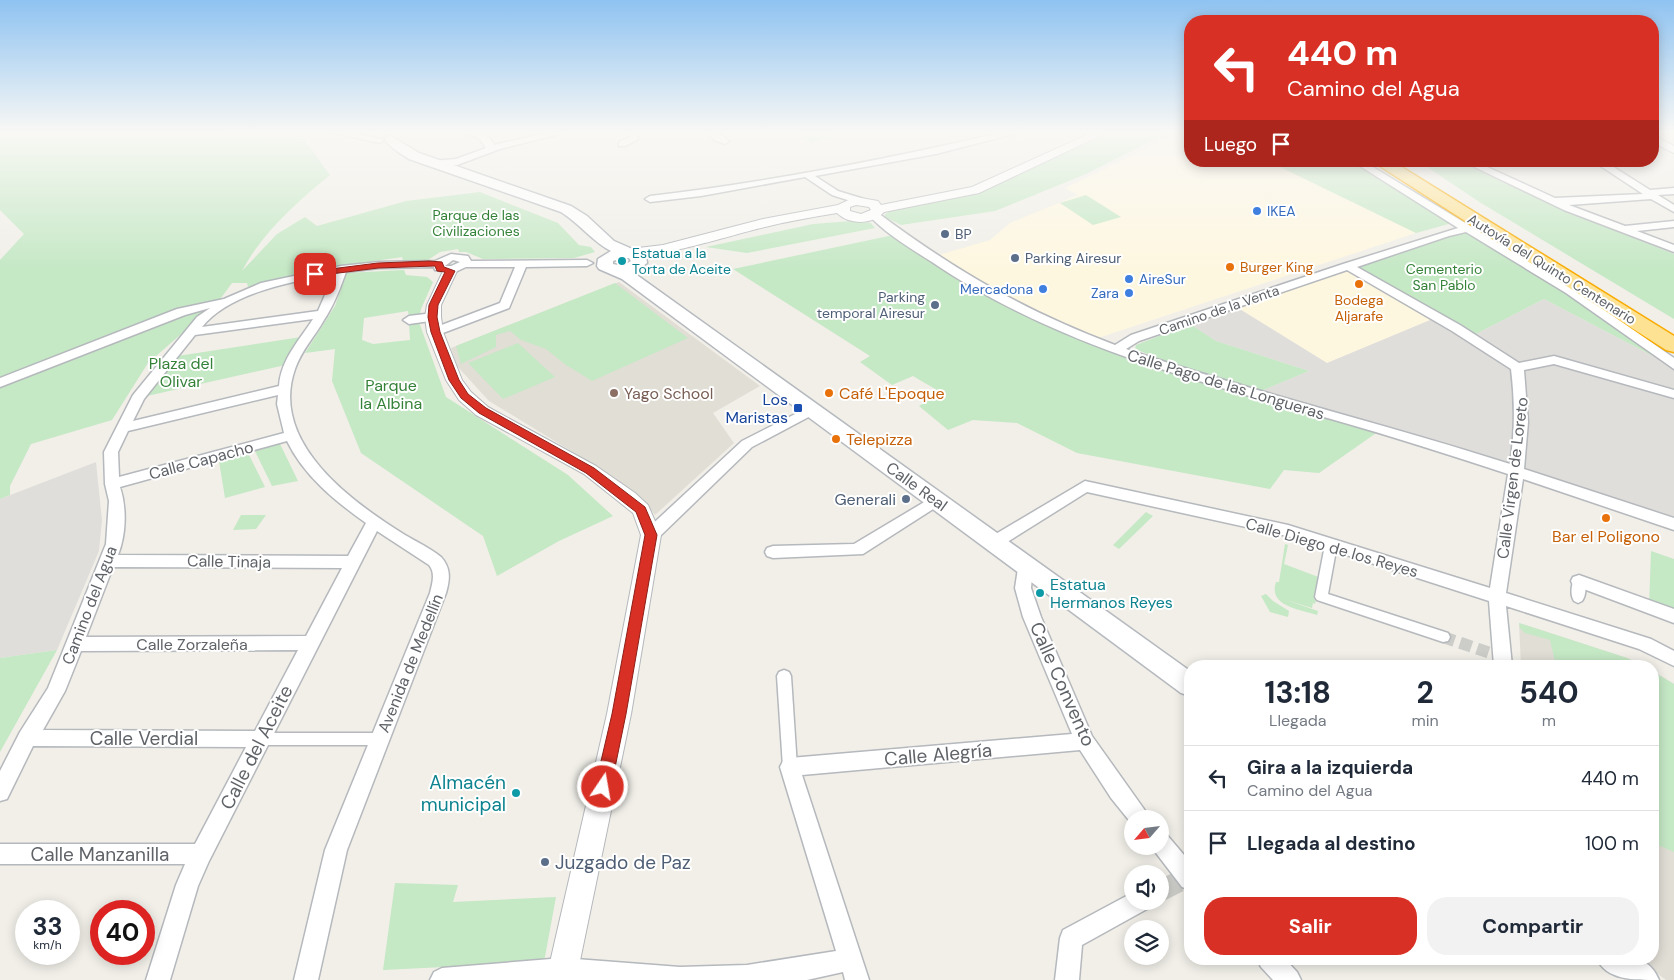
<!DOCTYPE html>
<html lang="es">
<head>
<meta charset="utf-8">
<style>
	body { margin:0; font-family:"DM Sans",sans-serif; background:#f2f2f3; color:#1f2937; height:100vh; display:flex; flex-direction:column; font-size:19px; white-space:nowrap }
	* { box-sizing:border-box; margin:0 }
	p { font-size:16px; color:#747a83 }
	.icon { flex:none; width:28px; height:28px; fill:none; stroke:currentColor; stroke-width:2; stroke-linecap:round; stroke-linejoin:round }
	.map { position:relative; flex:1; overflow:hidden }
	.side { position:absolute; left:1184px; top:660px; width:475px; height:305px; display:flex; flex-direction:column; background:#fff; border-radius:20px; box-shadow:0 2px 12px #0003 }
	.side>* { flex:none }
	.banner { position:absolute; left:1184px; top:15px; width:475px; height:152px; border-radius:20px; box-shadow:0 2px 12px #0003; background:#d93025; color:#fff; overflow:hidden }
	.needle { width:32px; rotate:242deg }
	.tools { position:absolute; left:1124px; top:810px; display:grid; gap:10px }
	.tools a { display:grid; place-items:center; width:45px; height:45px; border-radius:50%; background:#fff; box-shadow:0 2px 12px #0003; font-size:25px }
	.speed { position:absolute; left:15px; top:900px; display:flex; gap:10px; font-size:25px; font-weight:700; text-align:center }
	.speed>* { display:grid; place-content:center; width:65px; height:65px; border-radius:50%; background:#fff; box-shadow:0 2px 12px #0003; line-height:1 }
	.speed small { font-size:12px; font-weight:400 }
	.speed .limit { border:8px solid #d22; background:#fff; color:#111 }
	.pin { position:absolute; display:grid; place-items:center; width:42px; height:42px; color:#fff; margin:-21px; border-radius:10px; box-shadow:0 2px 8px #0006 }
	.me { position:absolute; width:55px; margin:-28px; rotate:12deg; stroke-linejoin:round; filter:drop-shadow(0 0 4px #0008) }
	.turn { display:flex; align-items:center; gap:18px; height:105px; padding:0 20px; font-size:22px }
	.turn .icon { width:65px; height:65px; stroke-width:2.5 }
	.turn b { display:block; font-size:35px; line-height:42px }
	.then { display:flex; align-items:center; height:48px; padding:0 20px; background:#0003; gap:10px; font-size:19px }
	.eta { display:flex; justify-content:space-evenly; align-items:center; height:85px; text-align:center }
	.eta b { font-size:30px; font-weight:700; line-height:35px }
	.action { display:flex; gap:10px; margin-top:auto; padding:10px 20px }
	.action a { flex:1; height:58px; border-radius:20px; background:#d93025; color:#fff; font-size:20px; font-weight:700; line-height:58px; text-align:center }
	.action a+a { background:#f2f2f3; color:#1f2937 }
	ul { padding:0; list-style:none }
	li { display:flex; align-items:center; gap:15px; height:65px; padding:0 20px; border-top:1px solid #e0e1e3 }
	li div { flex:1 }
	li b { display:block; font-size:19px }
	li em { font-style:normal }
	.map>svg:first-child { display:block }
	.commercial { fill:#fef7e0 }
	.industrial { fill:#e0deda }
	.education { fill:#e1ded6 }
	.green { fill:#c5e8c5 }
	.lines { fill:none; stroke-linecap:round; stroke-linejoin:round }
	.pedestrian-tunnel { stroke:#ccccc8; stroke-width:12; stroke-dasharray:12 6; stroke-linecap:butt }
	.minor-tunnel { stroke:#ccccc8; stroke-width:21; stroke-dasharray:21 11; stroke-linecap:butt }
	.pedestrian-casing { stroke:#b5b8bc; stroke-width:3 }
	.minor-casing { stroke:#b5b8bc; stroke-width:3 }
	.tertiary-casing { stroke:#b5b8bc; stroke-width:2 }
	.secondary-casing { stroke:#b6babf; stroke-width:3 }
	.motorway-casing { stroke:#f9ab00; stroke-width:3 }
	.pedestrian { fill:#fff; fill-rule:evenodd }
	.minor { fill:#fff; fill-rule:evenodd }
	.tertiary { fill:#fff; fill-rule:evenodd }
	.secondary { fill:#fff; fill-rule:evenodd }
	.motorway { fill:#fde293; fill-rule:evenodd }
	.route { fill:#d93025; stroke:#8d1f18 }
	.shop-dot { fill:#3f7fe0; stroke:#fff; stroke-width:2 }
	.service-dot { fill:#5c6f8a; stroke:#fff; stroke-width:2 }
	.culture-dot { fill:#0f9aa8; stroke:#fff; stroke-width:2 }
	.food-dot { fill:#e8710a; stroke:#fff; stroke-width:2 }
	.education-dot { fill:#8d6e63; stroke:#fff; stroke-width:2 }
	.transit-dot { fill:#1a4fb4; stroke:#fff; stroke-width:2 }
	.labels { text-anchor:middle; stroke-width:4; stroke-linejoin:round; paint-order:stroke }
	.far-shop-label { font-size:14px; fill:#366cbe; stroke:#fff; text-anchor:start }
	.far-park-label { font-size:14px; fill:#348238; stroke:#fff }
	.far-service-label { font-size:14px; fill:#4e5e75; stroke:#fff; text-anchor:start }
	.far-culture-label { font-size:14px; fill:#0d838f; stroke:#fff; text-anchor:start }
	.far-food-label { font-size:14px; fill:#c56008; stroke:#fff; text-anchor:start }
	.far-street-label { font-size:14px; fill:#5f6368; stroke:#fff }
	.park-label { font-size:16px; fill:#348238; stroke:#fff }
	.street-label { font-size:16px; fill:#5f6368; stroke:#fff }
	.education-label { font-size:16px; fill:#785e54; stroke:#fff; text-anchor:start }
	.food-label { font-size:16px; fill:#c56008; stroke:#fff; text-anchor:start }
	.transit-label { font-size:16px; fill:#164399; stroke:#fff; text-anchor:end }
	.service-label { font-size:16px; fill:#4e5e75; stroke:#fff; text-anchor:end }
	.culture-label { font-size:16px; fill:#0d838f; stroke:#fff; text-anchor:start }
	.near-street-label { font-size:19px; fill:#5f6368; stroke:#fff }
	.near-culture-label { font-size:19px; fill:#0d838f; stroke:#fff; text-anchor:end }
	.near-service-label { font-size:19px; fill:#4e5e75; stroke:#fff; text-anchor:start }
</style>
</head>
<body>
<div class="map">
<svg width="1674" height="980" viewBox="0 0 1674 980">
	<rect width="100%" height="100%" fill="#f1efe8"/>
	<g class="commercial">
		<polygon points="1180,132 1190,132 1190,161 1268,161 1416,233 1092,340 1078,335 932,257 990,240 1010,223 1078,195 1065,188"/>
		<polygon points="1348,268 1435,318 1327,363 1238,308"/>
	</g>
	<g class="industrial">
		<polygon points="1544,299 1674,367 1674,524 1261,391 1309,371 1216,341 1190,324 1238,308 1327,363 1435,318 1470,337"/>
		<polygon points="96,462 102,520 99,551 57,650 0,658 0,499"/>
	</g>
	<g class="education">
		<polygon points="619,282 760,386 713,413 734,443 655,515 643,499 607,473 489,401 457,366 451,348"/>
		<polygon points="1519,623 1627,658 1644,666 1521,666"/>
		<polygon points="1653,671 1674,684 1674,980 1666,980 1638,959 1652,959"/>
	</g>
	<g class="green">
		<path d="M 0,132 L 147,132 L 303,138 L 330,175 C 298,201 261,234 242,271 L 277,234 L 305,217 L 317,226 L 406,201 L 480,192 L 558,223 L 579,245 L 591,247 L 595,252 L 574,258 L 483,259 L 466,252 L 459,252 L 458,249 L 440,252 L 428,260 L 403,261 L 402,257 L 320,269 L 248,287 L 247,283 L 232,283 L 218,302 L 148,363 L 112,420 L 31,444 L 10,486 L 10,495 L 0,499 L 0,260 L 24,234 L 0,210 Z"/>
		<polygon points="793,132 847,132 848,133 812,143"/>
		<polygon points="1112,132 1169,132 1086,174 995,211 901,225 885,217 885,214 896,208 937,201 986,189"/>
		<polygon points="1268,161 1356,161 1456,222 1416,233"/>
		<polygon points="1418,161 1458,161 1554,206 1674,254 1674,319 1481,203"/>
		<polygon points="1086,195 1121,217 1093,225 1060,203"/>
		<polygon points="851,221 871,223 875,228 747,253 706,247 813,224"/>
		<polygon points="1467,229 1570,291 1674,367 1544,299 1470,337 1347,266"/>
		<polygon points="898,234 937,259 1078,335 1382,429 1319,473 1284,470 1270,489 1077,453 1017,423 973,420 948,430 919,406 942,393 913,376 892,385 860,362 870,356 733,269"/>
		<polygon points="404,270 406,275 427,277 433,282 421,309 420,315 409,317 408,311 364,318 362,340 373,344 410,340 409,323 419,322 446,397 568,475 613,516 559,541 497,576 483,536 361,453 332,381 335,349 305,353 335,306 347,273"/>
		<polygon points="615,283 688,338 592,381 566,365 546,349 521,340 510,331 496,335 496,347 461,364 456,346"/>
		<polygon points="1190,324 1216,341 1309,371 1261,391 1175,365 1135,349 1136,345"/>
		<polygon points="308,336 290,364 138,398 171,357"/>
		<polygon points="518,343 555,377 503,399 468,363"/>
		<polygon points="280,444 298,481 272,486 255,451"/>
		<polygon points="248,453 265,487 225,498 219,461"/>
		<polygon points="1146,512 1153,516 1119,549 1113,545"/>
		<polygon points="241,515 266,515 256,529 233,530"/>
		<path d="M 1285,544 L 1288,545 L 1284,564 L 1321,578 L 1315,604 L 1313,603 L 1312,608 L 1286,600 L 1318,611 L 1317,615 C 1299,609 1268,606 1276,582 L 1279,582 Z"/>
		<polygon points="1651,551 1674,559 1674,616 1649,607"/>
		<polygon points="1266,594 1273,601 1289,611 1288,617 1270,612 1261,596"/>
		<polygon points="1519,623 1627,658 1644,666 1556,666 1550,640 1525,633 1520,628"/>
		<polygon points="57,650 0,752 0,658"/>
		<polygon points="1652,671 1674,684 1674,852 1653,843"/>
		<polygon points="395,883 458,885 453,902 556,897 544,962 383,970"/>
	</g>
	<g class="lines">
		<polyline class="pedestrian-tunnel" points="1443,637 1502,657"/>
		<polyline class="minor-tunnel" points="1160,891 1188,877"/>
		<g class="pedestrian-casing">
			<g id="pedestrian">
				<polygon points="1331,541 1335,542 1337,545 1328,594 1448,633 1450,637 1448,641 1443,642 1317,600 1315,597 1325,545 1327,542"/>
				<path d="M 1579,576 L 1583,578 C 1587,584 1586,596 1582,601 L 1578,603 L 1574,601 C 1570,595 1571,584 1575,578 Z"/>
				<polygon points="784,670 789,672 791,676 797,767 795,772 790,774 785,772 783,767 777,676 779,672"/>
				<polygon points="260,733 379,733 384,735 386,739 384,743 379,745 260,745 255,743 253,739 255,735"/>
			</g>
		</g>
		<g class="minor-casing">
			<g id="minor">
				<polygon points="330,132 351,132 384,140 380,143"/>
				<path d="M 462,132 C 476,132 488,130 494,145 L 550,132 L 567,132 L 500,149 L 457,165 L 432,165 L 432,161 L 456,159 L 486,148 L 479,138 Z"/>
				<polygon points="631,132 640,132 637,140 625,146 619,146 619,142 630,137"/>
				<polygon points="708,132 717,132 729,141 725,144 714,140"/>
				<path d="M 1004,132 L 1021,132 L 936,154 L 815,176 L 838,191 L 864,199 L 864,203 L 860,204 L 832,195 L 805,177 L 701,196 L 650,202 L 645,199 L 650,196 C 769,182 888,159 1004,132 Z"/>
				<polygon points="1652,135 1674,146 1674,153 1652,142"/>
				<path d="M 1352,161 L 1363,161 L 1574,289 L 1674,358 L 1674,369 L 1566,293 L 1466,232 L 1449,236 L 1357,267 L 1460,325 L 1519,363 L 1554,356 L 1674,390 L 1674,398 L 1554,364 L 1524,370 L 1528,422 L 1524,469 L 1674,518 L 1674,530 L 1523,479 L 1506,593 L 1651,639 L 1674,651 L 1674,666 L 1639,649 L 1506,606 L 1512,666 L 1494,666 L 1489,601 L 1287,536 L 1087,492 L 1001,546 L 989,546 L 987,542 L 989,538 L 1085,481 L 1288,525 L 1490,588 L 1508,474 C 1450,455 1391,436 1331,419 C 1193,380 1053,344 932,262 C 913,250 883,232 869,215 L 878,213 C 956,271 1023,310 1115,345 L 1131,335 L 1343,264 L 1458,228 ZM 1347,270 L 1452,331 L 1511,369 C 1515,401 1515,432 1510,464 C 1383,423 1252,392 1126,349 L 1139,341 Z"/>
				<polygon points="1462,161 1474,161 1555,198 1643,194 1593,161 1604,161 1650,190 1674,188 1674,194 1658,195 1674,205 1674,212 1651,199 1569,205 1625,226 1674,221 1674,227 1637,231 1674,245 1674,252 1564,210"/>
				<path d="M 451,254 L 468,256 L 471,261 L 587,260 L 593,263 L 587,266 L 526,267 L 509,308 L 435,336 L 429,332 L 431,329 L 500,303 L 515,267 L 466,267 L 453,273 L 435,270 L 434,267 L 379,268 L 346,272 C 340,289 334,305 324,320 C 315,336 301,351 295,369 C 269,443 352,502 405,535 C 417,542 430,548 441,557 C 451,568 450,579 446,593 L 347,850 L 318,980 L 294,980 L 325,850 L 430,593 C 432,584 436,573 429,565 L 377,531 L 209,861 L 198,886 L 170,980 L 146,980 L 176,885 L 185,864 L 0,864 L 0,844 L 195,844 L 246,747 L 33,746 L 7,799 L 0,801 L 0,771 L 20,732 L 48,688 L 106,544 L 109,501 L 105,484 L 104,452 L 133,395 L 197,317 L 210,308 L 185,315 L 0,387 L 0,378 L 177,309 L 224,299 L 261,283 L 341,266 L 379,262 L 435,261 ZM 453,260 L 460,262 L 451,266 L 445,266 ZM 334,274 L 318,311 L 202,327 C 229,293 293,281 334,274 ZM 313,319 C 299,341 281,359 279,386 L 133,421 L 144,399 L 195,335 ZM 278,395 L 277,404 L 284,433 L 119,477 L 118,452 L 128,431 ZM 287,441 C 304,476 335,501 366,523 L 348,556 L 118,555 C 126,535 127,508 120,487 ZM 113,567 L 342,568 L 306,636 L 86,637 ZM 298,650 L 255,731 L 43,730 L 65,691 L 81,651 Z"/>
				<polygon points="433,313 439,317 437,320 409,324 403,320 409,316"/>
				<polygon points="813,405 820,409 818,412 752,447 657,539 645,539 643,535 645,531 742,441"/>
				<polygon points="936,495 941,496 944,500 941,504 863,554 773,558 767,556 765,552 767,548 773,546 854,544"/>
				<polygon points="1025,560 1031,562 1033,566 1031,588 1041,617 1092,736 1151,819 1132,819 1132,824 1111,798 1080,750 802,775 869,980 845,980 843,972 807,980 430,980 434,972 442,968 563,958 680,967 747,965 836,951 780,767 783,761 790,758 1072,734 1023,617 1015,588 1019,562"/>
				<polygon points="1579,575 1674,609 1674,623 1573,585 1571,581 1573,577"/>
				<polygon points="1160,832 1167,835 1190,862 1190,890 1182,887 1153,849 1151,846 1160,846"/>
				<polygon points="1132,893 1132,901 1150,901 1147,909 1082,945 1079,980 1055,980 1060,938 1063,930"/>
				<polygon points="1257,959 1285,959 1297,972 1301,980 1273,980 1261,967"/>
			</g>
		</g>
		<g class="tertiary-casing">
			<g id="tertiary">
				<path d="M 1093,132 L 1108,132 L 979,193 L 884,212 C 873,225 849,225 837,213 C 813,217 789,221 765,227 C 744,231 634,267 623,253 L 630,249 L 663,245 L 763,219 L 838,205 L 855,197 L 878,201 L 881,205 L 972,187 ZM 856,205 L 869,207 L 871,210 L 861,214 L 850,211 L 850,207 Z"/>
				<polygon points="450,267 457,271 441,305 441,317 443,332 462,380 471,392 488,407 596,466 635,493 648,505 661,535 631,714 576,980 546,980 607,714 641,535 633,513 584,474 476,415 459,400 446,380 427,332 425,317 427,305 443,271"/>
			</g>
		</g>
		<g class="secondary-casing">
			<g id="secondary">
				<path d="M 391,136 L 419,153 L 571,206 L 587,216 L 614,241 L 646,255 L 647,263 L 634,273 L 1190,671 L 1190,696 L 1181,693 L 622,279 L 599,269 L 597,266 L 598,259 L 611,251 C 593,242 579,223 561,212 L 409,159 C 400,153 392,149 385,140 L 387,137 ZM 622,258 L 629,258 L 631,261 L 623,266 L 613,264 L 613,261 Z"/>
				<path d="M 1597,959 C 1623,959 1647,951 1659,980 C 1633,980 1607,980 1597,959 Z"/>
			</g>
		</g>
		<g class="motorway-casing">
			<polygon id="motorway" points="1372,161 1392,161 1674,336 1674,352 1666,350"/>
		</g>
		<use href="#pedestrian" class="pedestrian"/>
		<use href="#minor" class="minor"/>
		<use href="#tertiary" class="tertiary"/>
		<use href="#secondary" class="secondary"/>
		<use href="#motorway" class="motorway"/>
	</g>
	<linearGradient id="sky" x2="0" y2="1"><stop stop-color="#8fc3f1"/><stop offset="0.49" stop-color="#f9f8f5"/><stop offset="1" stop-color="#f9f8f5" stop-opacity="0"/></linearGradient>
	<rect width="1674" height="270" fill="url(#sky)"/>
	<polygon class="route" points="429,261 442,262 444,267 455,271 438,305 437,317 440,332 459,380 468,394 486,408 594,468 645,507 657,535 626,714 611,787 609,792 603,794 598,792 595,787 612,714 645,535 636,512 586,473 479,413 461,398 449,380 431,332 428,317 429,305 445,272 437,271 435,266 378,268 315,276 311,274 315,271 378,263"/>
	<g class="shop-dot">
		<circle cx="1257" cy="211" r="5"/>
		<circle cx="1129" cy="279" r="5"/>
		<circle cx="1043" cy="289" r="5"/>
		<circle cx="1129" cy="293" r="5"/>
	</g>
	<g class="service-dot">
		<circle cx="945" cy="234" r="5"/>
		<circle cx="1015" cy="258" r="5"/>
		<circle cx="935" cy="305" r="5"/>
		<circle cx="906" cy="499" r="5"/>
		<circle cx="545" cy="862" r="5"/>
	</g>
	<g class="culture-dot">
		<circle cx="622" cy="261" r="5"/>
		<circle cx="1040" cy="593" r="5"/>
		<circle cx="516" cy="793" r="5"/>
	</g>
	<g class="food-dot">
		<circle cx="1230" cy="267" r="5"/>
		<circle cx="1359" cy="284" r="5"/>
		<circle cx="829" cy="393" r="5"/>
		<circle cx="836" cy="439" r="5"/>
		<circle cx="1606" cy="518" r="5"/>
	</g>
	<circle class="education-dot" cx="614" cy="393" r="5"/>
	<rect class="transit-dot" x="793" y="403" width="10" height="10" rx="2.5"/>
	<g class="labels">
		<g class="far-shop-label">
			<text x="1267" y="216">IKEA</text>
			<text x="1139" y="284">AireSur</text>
			<text x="1033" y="294" text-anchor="end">Mercadona</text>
			<text x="1119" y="298" text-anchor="end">Zara</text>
		</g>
		<g class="far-park-label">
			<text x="476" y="220">Parque de las<tspan x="476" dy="16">Civilizaciones</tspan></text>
			<text x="1444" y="274">Cementerio<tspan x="1444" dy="16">San Pablo</tspan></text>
		</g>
		<g class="far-service-label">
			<text x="955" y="239">BP</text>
			<text x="1025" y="263">Parking Airesur</text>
			<text x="925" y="302" text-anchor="end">Parking<tspan x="925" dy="16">temporal Airesur</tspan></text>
		</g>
		<g class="far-culture-label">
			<text x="632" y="258">Estatua a la<tspan x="632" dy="16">Torta de Aceite</tspan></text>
		</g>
		<g class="far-food-label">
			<text x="1240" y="272">Burger King</text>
			<text x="1359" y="305" text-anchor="middle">Bodega<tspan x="1359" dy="16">Aljarafe</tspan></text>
		</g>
		<g class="far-street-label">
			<text transform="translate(1552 269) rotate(32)" y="5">Autovía del Quinto Centenario</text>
			<text transform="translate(1219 310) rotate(-19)" y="5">Camino de la Venta</text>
		</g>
		<g class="park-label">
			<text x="181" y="369">Plaza del<tspan x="181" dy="18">Olivar</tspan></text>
			<text x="391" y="391">Parque<tspan x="391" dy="18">la Albina</tspan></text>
		</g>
		<g class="street-label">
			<text transform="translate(1226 384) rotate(17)" y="6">Calle Pago de las Longueras</text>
			<text transform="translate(201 460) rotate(-15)" y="6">Calle Capacho</text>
			<text transform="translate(1512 478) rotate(-83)" y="6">Calle Virgen de Loreto</text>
			<text transform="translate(917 486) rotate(36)" y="6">Calle Real</text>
			<text transform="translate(1332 547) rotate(16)" y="6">Calle Diego de los Reyes</text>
			<text transform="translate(229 561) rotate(1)" y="6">Calle Tinaja</text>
			<text transform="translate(89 605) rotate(-69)" y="6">Camino del Agua</text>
			<text x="192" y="650">Calle Zorzaleña</text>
			<text transform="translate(410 663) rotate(-68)" y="6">Avenida de Medellín</text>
		</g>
		<g class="education-label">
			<text x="624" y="399">Yago School</text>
		</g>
		<g class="food-label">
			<text x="839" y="399">Café L'Epoque</text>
			<text x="846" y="445">Telepizza</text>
			<text x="1606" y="542" text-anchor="middle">Bar el Poligono</text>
		</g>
		<g class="transit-label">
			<text x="788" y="405">Los<tspan x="788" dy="18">Maristas</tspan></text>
		</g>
		<g class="service-label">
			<text x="896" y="505">Generali</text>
		</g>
		<g class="culture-label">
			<text x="1050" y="590">Estatua<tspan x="1050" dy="18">Hermanos Reyes</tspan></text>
		</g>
		<g class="near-street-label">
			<text transform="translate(1063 684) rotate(66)" y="7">Calle Convento</text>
			<text x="144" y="745">Calle Verdial</text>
			<text transform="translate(256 747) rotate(-63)" y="7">Calle del Aceite</text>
			<text transform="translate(938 754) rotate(-5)" y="7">Calle Alegría</text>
			<text x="100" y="861">Calle Manzanilla</text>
		</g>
		<g class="near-culture-label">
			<text x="506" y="789">Almacén<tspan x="506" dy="22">municipal</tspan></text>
		</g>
		<g class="near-service-label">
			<text x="555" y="869">Juzgado de Paz</text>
		</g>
	</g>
</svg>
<div class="tools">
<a><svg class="needle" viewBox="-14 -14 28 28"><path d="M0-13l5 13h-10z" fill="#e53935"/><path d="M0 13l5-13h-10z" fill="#747a83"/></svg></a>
<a><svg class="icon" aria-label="sound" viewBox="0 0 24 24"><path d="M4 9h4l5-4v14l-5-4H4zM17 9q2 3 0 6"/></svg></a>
<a><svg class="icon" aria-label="layers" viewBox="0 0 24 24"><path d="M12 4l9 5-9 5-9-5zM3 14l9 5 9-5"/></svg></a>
</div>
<div class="speed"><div>33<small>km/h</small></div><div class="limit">40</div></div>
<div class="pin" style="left:315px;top:274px;background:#d93025"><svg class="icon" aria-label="arrive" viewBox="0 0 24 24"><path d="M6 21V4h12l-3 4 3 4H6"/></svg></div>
<svg class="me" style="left:603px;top:787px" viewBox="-20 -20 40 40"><circle r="17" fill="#d93025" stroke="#fff" stroke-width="3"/><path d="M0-11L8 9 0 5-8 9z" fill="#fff"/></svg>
<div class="banner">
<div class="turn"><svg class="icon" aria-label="left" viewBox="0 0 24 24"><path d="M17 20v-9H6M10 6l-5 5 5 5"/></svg><div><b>440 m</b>Camino del Agua</div></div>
<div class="then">Luego<svg class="icon" aria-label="arrive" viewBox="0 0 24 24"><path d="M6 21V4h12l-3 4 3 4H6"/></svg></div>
</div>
<section class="side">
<div class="eta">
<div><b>13:18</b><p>Llegada</p></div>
<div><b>2</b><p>min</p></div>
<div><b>540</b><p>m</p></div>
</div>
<ul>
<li><svg class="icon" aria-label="left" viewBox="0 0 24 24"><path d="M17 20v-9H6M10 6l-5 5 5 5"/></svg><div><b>Gira a la izquierda</b><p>Camino del Agua</p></div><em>440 m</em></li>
<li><svg class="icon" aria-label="arrive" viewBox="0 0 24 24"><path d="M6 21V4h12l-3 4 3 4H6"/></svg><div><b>Llegada al destino</b></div><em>100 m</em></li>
</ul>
<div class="action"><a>Salir</a><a>Compartir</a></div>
</section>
</div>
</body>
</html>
